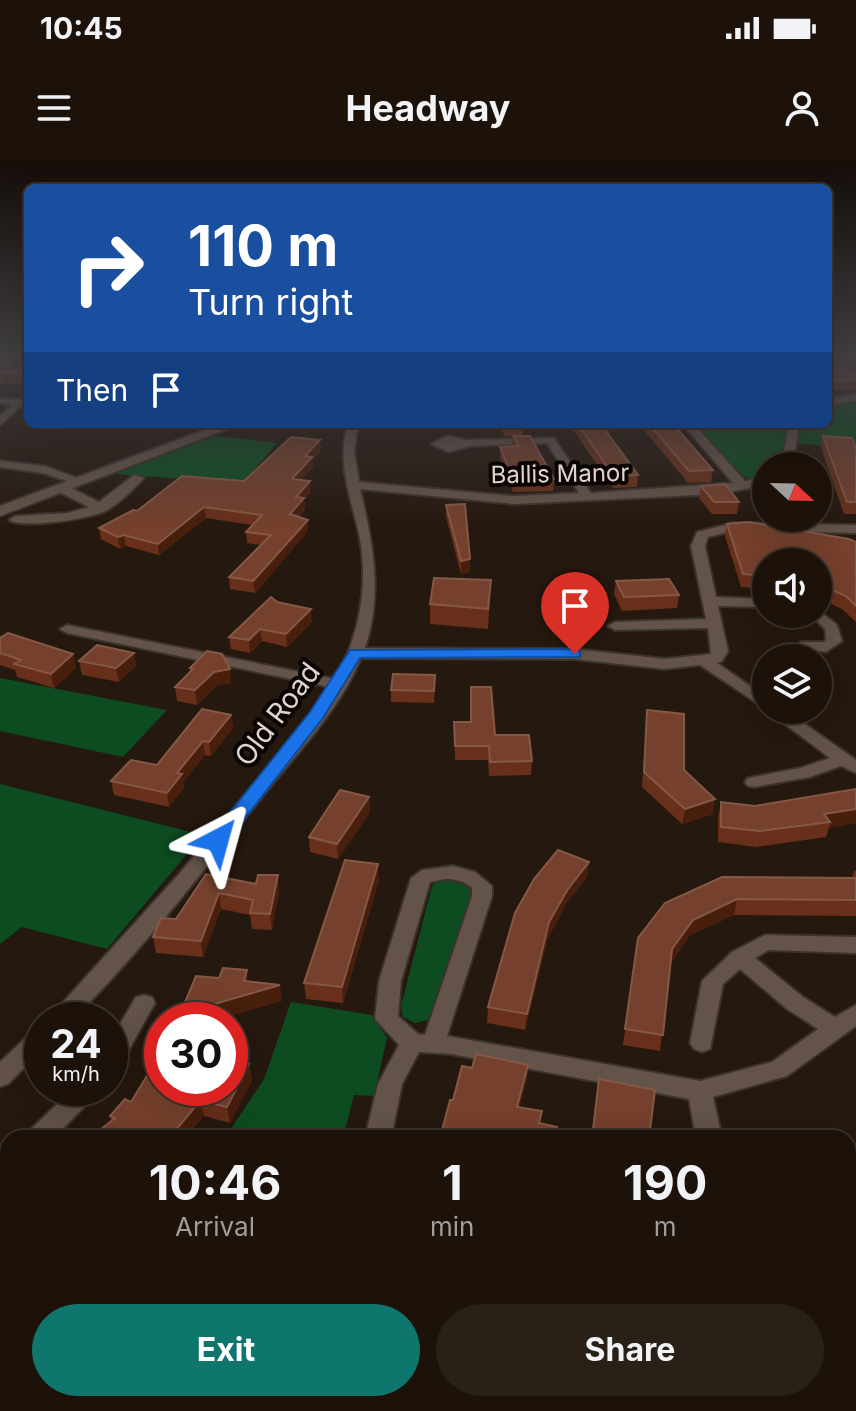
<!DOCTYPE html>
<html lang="en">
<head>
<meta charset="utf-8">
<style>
	body { margin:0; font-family:Inter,sans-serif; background:#292018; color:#f1f3f6; height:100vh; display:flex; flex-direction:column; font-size:30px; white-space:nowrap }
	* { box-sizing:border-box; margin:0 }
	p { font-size:26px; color:#a09e9c }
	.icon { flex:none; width:44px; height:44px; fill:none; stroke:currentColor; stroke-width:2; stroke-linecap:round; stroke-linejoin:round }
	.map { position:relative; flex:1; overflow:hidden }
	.panel { position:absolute; left:0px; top:970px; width:856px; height:282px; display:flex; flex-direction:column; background:#1c120a; border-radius:24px 24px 0 0; box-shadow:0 8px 32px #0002,0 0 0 2px #3a322b }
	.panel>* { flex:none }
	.top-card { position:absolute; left:24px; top:24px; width:808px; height:244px; border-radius:12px; box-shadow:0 8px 32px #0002,0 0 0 2px #3a322b; background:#1a4fa0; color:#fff; overflow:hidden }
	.needle { width:52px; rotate:112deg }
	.controls { position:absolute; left:752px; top:292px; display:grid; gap:16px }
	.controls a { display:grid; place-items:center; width:80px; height:80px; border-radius:50%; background:#1c120a; box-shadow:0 8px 32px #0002,0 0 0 2px #3a322b; font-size:40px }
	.speed { position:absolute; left:24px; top:842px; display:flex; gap:16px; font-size:40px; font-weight:700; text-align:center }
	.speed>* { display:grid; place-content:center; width:104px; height:104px; border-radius:50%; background:#1c120a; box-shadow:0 8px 32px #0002,0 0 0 2px #3a322b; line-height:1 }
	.speed small { font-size:20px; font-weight:400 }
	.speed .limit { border:12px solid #d22; background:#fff; color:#111 }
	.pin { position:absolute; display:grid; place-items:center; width:68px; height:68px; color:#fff; margin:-82px -34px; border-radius:50% 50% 50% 0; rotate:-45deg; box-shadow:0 0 8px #0007 }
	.pin .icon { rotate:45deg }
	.me { position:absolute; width:88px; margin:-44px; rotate:39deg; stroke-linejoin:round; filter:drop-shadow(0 0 6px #0008) }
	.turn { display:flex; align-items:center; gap:28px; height:168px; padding:0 32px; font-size:36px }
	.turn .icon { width:104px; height:104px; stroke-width:2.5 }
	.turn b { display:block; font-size:56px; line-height:68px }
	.then { display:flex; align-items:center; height:76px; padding:0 32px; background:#0003; gap:16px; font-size:30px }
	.eta { display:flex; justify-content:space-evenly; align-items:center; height:136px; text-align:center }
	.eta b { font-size:48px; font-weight:700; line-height:56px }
	.button { display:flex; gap:16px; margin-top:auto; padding:16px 32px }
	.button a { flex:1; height:92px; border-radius:48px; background:#0f766e; color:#fff; font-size:32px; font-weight:700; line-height:92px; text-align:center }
	.button a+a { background:#292018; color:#f1f3f6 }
	.status { display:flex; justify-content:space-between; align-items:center; height:56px; padding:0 40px; background:#1c120a; direction:ltr }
	.status svg { height:22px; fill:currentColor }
	header { display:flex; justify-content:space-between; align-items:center; height:104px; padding:0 32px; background:#1c120a; font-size:36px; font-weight:700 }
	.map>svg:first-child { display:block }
	.green { fill:#0d4c20 }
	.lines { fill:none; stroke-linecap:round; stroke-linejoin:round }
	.minor-casing { stroke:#3b322e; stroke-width:4 }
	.secondary-casing { stroke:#3b322e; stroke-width:4 }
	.minor { fill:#635348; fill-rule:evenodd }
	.secondary { fill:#635348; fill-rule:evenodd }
	.wall { fill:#682f1a }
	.shaded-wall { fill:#481e0d }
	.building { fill:#75402d; stroke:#855846; stroke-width:2 }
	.route { fill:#1a73e8; stroke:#114b97; stroke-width:2 }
	.labels { text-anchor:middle; stroke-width:8; stroke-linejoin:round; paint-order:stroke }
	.far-street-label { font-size:24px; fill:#dfd5cf; stroke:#0a0503 }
	.street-label { font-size:28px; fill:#dfd5cf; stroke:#0a0503 }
</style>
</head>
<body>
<div class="status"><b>10:45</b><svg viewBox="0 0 49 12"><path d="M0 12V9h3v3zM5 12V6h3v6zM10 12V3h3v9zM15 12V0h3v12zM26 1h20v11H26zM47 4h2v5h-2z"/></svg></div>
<header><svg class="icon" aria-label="menu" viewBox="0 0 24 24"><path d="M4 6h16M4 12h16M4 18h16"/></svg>Headway<svg class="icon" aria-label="person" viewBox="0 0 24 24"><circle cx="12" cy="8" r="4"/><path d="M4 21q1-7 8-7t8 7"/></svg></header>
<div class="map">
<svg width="856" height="1251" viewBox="0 0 856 1251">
	<rect width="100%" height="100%" fill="#25180e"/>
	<g class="green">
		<polygon points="846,242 856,243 856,287 799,284 798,272 804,264 828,264 828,246"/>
		<path d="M 739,265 L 787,269 L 784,300 L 780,306 L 766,306 L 766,317 C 737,328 718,291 700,271 L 711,266 L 741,269 Z"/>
		<polygon points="216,276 277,283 243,323 114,314"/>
		<polygon points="0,518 167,550 123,597 0,571"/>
		<polygon points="0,624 203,675 107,789 22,767 0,784"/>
		<polygon points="440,719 465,722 472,734 433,849 428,860 415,863 403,857 401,846 432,726"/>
		<polygon points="291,842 372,855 387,878 374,936 354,935 343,978 225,978 264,919"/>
		<polygon points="0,1127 8,1129 8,1244 409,1244 432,1251 0,1251"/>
	</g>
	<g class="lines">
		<g class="minor-casing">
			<g id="minor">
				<polygon points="0,193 28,193 28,196 0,198"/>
				<polygon points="828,193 856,217 856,225 828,200"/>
				<polygon points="856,234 856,240 828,245 828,239"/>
				<polygon points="0,239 20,239 25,242 0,265 0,256 12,245 0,243"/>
				<path d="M 348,264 L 358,264 L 354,291 L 359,322 L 514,336 L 579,333 L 547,283 L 470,286 L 449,292 L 431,284 L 447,276 L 467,280 L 554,278 L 591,333 L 733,323 L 688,270 L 694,264 L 722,264 L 699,270 L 745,321 L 766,317 L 766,325 L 718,334 L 514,344 L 360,329 C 373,383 383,434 365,488 L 575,489 L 665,499 L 711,494 L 708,468 L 615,470 L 608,466 L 615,462 L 706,459 L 691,386 L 697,372 L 733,363 L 856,365 L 856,373 L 733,371 L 708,377 L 705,386 L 716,437 L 766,439 L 766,447 L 718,446 L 728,491 L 722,501 L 717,503 L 766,537 L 766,549 L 700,505 L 665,509 L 575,499 L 361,498 C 340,549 300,590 266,632 C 207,706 150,781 84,848 L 98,854 L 101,860 L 47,860 L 179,714 L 300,569 L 330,527 L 67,473 L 60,469 L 67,465 L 335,519 C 360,476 369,423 359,374 C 351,339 336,300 348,264 Z"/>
				<polygon points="762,264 774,264 769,267"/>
				<polygon points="792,264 802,264 798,271 793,306 781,306 788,271"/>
				<polygon points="0,301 45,306 85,321 79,325 43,313 0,307"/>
				<path d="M 134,315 L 144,318 C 134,329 118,344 107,350 C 92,359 22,369 9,360 L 15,356 L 68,353 L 89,347 L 57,331 L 57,325 L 65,325 L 99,342 Z"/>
				<polygon points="818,450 837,465 842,481 826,492 800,488 800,482 823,482 826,480 825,469 810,454 818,454"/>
				<polygon points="766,550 785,550 856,600 856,613 841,606 810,617 754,627 748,626 745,622 748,618 800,608 830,598"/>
				<path d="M 453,706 L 475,712 L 492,726 L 492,736 L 447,876 L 700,921 L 772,902 L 818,869 L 787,849 L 740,809 L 723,824 L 710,889 L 702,892 L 694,889 L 690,883 L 702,821 L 732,792 L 765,775 L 856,777 L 856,793 L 769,790 L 755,798 L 803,837 L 835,857 L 856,845 L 856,866 L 787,916 L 713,937 L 722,978 L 696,978 L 689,939 L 451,894 L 419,892 L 402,924 L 391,978 L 365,978 L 378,924 L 399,885 L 375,859 L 379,821 L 411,718 L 422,710 ZM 445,719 C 456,719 464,721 472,728 L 472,736 L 425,875 L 418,874 L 398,856 L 401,821 L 430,722 Z"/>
				<polygon points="144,835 152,837 155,843 118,909 110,911 110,881 136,837"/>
				<polygon points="42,867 42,890 8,924 0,927 0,902 34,870"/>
				<polygon points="74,928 102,928 54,978 25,978 29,971"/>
				<polygon points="8,989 8,1013 0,1016 0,992"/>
			</g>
		</g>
		<g class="secondary-casing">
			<polygon id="secondary" points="221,264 240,264 0,356 0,346"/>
		</g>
		<use href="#minor" class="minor"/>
		<use href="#secondary" class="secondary"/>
	</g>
	<g class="wall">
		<polygon points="0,193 24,199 18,208 28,203 28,225 8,224 7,222 6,224 0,224"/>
		<polygon points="828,193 856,193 856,215 829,194 856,217 856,230 828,231"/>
		<polygon points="497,264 523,264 523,276 505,276"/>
		<polygon points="528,264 611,264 610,272 607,273 638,315 637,327 613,328 574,271"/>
		<polygon points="639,264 673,264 713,310 711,322 688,323"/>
		<polygon points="513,276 554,319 553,331 513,332 500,298 500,287 512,286"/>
		<polygon points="823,276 856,288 856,354 844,354 821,288"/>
		<polygon points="321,291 312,300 313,307 301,320 311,332 304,339 305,349 299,357 308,360 308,371 255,433 230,429 229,417 260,385 247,383 246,372 252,365 206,358 159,395 126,386 120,389 101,379 99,368 137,351 244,321"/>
		<polygon points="701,326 739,342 737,354 712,354 699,338"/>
		<polygon points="446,345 470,399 470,412 461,414 446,357"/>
		<polygon points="727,364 856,382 856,462 842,449 818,438 818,402 766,402 766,429 741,427 725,376"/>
		<polygon points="491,420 488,469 430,464 430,444"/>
		<polygon points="616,421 679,435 677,448 622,451 614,434"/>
		<polygon points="277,442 312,462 287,487 262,481 250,493 231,489 229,477"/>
		<polygon points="0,478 73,494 76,508 54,528 17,517 15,510 0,505"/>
		<polygon points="134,493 136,506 119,522 82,515 79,501"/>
		<polygon points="190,508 231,523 216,526 197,545 177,541 175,527 190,512"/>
		<polygon points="435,527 434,543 391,542 391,530"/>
		<polygon points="647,550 684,610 713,654 682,664 642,627"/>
		<polygon points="231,555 233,568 211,596 205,595 183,622 184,628 169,647 114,635 111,621 157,605"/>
		<polygon points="454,562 495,575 532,601 531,615 489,616 488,600 455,600"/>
		<polygon points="369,637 370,652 338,699 310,692 309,677"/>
		<polygon points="721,642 755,646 856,663 829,668 826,677 756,687 718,682 718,657"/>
		<polygon points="589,702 587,717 566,744 548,778 525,870 487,863 488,847"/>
		<polygon points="854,711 856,711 856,756 734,755 690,775 671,803 660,891 623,885 638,778 665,743 852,718"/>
		<polygon points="206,714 279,731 272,770 252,769 250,755 221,749 203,797 156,793 153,777 176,759"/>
		<polygon points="379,720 343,843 306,839 304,823"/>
		<polygon points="249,904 252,920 230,963 204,956 111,961 110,956 131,942"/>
		<polygon points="848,1085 856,1087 856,1160 848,1159"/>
		<polygon points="621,1244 737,1244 737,1251 621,1251 620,1250"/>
		<polygon points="765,1244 824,1244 818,1251 768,1251"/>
	</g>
	<g class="shaded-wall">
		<polygon points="20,193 23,193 24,199 14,214 5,213 7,222 6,224 4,214"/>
		<polygon points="601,264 611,264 610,272 600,275"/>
		<polygon points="320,280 321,291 312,300 313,307 292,330 292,319 305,296"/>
		<polygon points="310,321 311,332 304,339 305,349 291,365 290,354 296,337"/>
		<polygon points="204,347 206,358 159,395 158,384"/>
		<polygon points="308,360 308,371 255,433 253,421"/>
		<polygon points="124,375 126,386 120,389 118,377"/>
		<polygon points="470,399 470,412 461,414 461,401"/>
		<polygon points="311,449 312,462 287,487 286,474"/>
		<polygon points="260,469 262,481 250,493 249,480"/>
		<polygon points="134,493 136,506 119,522 116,508"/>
		<polygon points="73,494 76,508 54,528 51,514"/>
		<polygon points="230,509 231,523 216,526 197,545 195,530 214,512"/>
		<polygon points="231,555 233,568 211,596 209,582"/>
		<polygon points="203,581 205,595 183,622 184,628 169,647 167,633 177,613"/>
		<polygon points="369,637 370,652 338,699 337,684"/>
		<polygon points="715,639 713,654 682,664 685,649"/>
		<polygon points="856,649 856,663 829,668 830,662 824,654"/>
		<polygon points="589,702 587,717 566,744 548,778 525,870 527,854 549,762 568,729"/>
		<polygon points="378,704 379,720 343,843 342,827"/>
		<polygon points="278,715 279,731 272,770 270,754"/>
		<polygon points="219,733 221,749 203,797 201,781"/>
		<polygon points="737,739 734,755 690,775 670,804 672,789 693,760"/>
		<polygon points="247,810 249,826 280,825 282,841 217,860 181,860 180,854 244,821"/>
		<polygon points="249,904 252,920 230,963 227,947"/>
		<polygon points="528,905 527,920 516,963 517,947"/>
		<polygon points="201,940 204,956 185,978 169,978"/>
		<polygon points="8,1089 8,1110 0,1116 0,1096"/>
		<polygon points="856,1199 851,1212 848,1216 848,1208"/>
		<polygon points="818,1244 824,1244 818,1251 812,1251"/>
	</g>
	<g class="building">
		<polygon points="0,193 20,193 4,214 0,214"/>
		<polygon points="828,193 856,217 856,220 830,221 828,219"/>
		<polygon points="842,193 856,193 856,203"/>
		<polygon points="28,203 28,214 5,213"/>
		<polygon points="578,264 602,264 601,264 638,315 614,317"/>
		<polygon points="649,264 673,264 713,310 689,311"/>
		<polygon points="513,276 530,276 554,319 514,321 500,287 519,286"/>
		<polygon points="823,276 852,278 856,288 856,342 847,342"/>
		<polygon points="291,277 320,280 305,296 312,297 292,319 310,321 296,337 304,338 290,354 308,360 253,421 229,417 271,375 246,372 262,355 204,347 158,384 124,375 118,377 99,368 133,350 137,351 182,316 244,321"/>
		<polygon points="725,324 739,342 714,342 701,326"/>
		<polygon points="465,344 470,399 461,401 446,345"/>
		<polygon points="749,362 849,379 856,382 856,446 846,436 818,424 818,402 766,402 766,416 743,414 727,364"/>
		<polygon points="434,418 491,420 488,449 430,444"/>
		<polygon points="669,419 679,435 624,437 616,421"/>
		<polygon points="271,437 277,442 311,449 286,474 260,469 249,480 229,477"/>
		<polygon points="8,473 73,494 51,514 14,504 21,500 0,493 0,478"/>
		<polygon points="97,485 134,493 116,508 79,501"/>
		<polygon points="207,491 222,494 230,509 214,512 195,530 175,527 193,509 190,508"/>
		<polygon points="393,514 435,515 434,531 391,530"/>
		<polygon points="471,527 491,527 495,575 529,575 532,601 490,602 489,586 455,586 454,562 471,562"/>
		<polygon points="202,549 231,555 209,582 203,581 177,613 182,614 167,633 111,621 131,600 157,605"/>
		<polygon points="647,550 684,554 684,610 715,639 685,649 644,612"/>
		<polygon points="856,629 856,649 824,654 830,662 760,671 721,667 721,642 755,646"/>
		<polygon points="340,630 369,637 337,684 309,677"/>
		<polygon points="558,690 589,702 568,729 549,762 527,854 488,847 515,753 534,719"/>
		<polygon points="345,700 378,704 342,827 304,823"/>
		<polygon points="206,714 256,724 258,715 278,715 270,754 250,753 253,740 219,733 201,781 153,777 161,758 176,759"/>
		<polygon points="722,717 856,718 856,740 737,739 693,760 672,789 663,875 625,869 638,778 665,743"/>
		<polygon points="223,808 247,810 244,821 280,825 180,854 196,816 219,818"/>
		<polygon points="162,891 162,928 230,928 230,899 249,904 227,947 201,940 169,978 90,978 115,958 110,956 125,939 131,942"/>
		<polygon points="476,894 528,905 517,947 542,951 539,963 557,967 554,978 503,978 492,976 491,978 440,978 450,940 453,940 462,906 472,908"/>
		<polygon points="599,919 655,930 649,978 592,978"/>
		<polygon points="8,1036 8,1089 0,1096 0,1042"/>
		<polygon points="848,1085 856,1087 856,1143 848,1142"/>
		<polygon points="848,1190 856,1197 856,1199 848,1208"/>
		<polygon points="631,1244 737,1244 737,1251 687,1251 668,1247 668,1251 638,1251"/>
		<polygon points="777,1244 818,1244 812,1251 781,1251"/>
	</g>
	<linearGradient id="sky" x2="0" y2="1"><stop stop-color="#140d08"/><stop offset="0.52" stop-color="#403d41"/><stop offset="1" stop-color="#403d41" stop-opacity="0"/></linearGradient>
	<rect width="856" height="368" fill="url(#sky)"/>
	<polygon class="route" points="575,489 580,491 580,497 360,498 323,558 225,684 218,686 208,680 310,552 350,490"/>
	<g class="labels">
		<g class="far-street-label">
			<text transform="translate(560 314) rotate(-1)" y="8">Ballis Manor</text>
		</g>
		<g class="street-label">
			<text transform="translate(277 554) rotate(-53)" y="10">Old Road</text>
		</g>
	</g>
</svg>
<div class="controls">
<a><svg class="needle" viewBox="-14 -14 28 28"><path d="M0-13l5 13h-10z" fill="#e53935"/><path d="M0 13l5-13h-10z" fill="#a09e9c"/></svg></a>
<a><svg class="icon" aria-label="sound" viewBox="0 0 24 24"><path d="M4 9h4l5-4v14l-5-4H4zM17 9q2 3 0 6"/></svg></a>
<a><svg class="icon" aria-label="layers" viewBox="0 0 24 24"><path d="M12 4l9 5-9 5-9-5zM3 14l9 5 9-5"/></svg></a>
</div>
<div class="speed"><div>24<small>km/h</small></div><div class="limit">30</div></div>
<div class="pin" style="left:575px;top:494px;background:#d93025"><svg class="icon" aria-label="arrive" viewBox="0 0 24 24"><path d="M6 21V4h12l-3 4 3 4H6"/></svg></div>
<svg class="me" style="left:218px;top:680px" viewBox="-20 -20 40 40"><path d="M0-17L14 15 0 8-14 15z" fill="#1a73e8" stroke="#fff" stroke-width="4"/></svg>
<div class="top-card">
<div class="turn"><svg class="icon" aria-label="right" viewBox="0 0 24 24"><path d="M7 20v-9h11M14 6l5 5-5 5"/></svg><div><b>110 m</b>Turn right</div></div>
<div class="then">Then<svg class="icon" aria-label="arrive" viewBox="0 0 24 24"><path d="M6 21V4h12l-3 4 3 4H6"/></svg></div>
</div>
<section class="panel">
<div class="eta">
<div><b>10:46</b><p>Arrival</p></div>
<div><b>1</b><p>min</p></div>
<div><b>190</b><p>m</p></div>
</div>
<div class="button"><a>Exit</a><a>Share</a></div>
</section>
</div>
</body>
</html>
